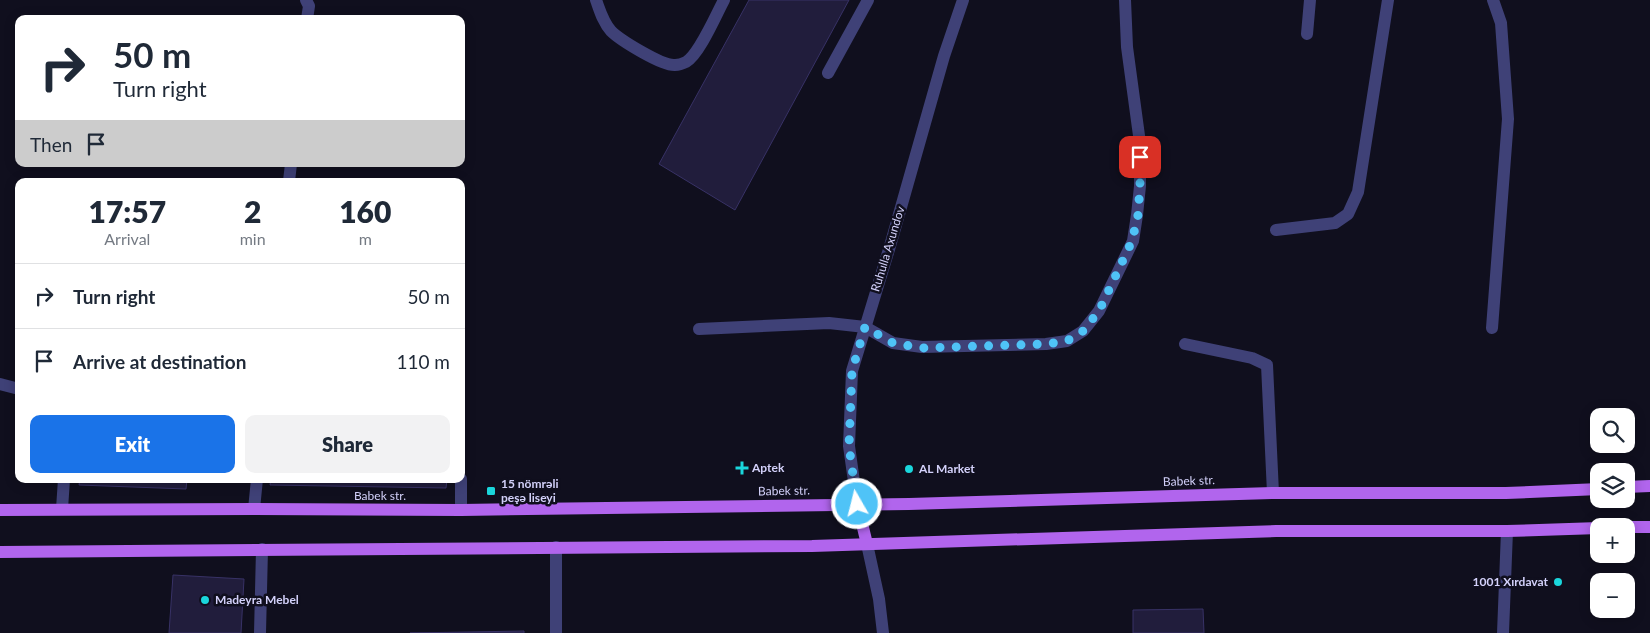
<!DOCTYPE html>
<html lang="en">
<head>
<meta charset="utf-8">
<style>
	body { margin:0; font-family:Lato,sans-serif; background:#f2f2f3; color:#1f2937; height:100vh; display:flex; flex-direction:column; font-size:19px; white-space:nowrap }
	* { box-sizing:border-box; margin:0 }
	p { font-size:16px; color:#747a83 }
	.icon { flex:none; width:28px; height:28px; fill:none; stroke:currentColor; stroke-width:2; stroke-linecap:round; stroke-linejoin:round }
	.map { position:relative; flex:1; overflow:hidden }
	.details { position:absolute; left:15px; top:178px; width:450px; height:305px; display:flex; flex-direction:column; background:#fff; border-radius:10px; box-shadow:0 2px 12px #0003 }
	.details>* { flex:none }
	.top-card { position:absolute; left:15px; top:15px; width:450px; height:152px; border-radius:10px; box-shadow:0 2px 12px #0003; background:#fff; color:#1f2937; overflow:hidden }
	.buttons { position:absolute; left:1590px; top:408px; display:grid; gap:10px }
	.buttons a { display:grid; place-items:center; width:45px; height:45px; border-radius:10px; background:#fff; box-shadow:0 2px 12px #0003; font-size:25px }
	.pin { position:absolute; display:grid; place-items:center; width:42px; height:42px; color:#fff; margin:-21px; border-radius:10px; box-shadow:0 2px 8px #0006 }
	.me { position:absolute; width:55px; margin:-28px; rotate:352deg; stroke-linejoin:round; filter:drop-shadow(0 0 4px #0008) }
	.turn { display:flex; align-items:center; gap:18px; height:105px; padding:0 15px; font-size:22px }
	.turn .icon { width:65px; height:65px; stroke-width:2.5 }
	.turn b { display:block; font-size:35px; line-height:42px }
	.then { display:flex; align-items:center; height:48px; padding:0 15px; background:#0003; gap:10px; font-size:19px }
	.eta { display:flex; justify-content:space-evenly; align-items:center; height:85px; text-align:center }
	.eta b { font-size:30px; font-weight:800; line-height:35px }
	.action { display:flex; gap:10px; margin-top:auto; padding:10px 15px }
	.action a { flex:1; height:58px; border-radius:10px; background:#1a73e8; color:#fff; font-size:20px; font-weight:800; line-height:58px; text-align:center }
	.action a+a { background:#f2f2f3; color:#1f2937 }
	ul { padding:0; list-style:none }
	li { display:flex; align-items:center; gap:15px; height:65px; padding:0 15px; border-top:1px solid #e0e1e3 }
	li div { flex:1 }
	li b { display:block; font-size:19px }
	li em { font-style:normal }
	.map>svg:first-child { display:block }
	.building { fill:#211d3c; stroke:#383266 }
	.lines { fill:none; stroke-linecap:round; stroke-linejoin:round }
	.minor { stroke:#3f4177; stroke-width:12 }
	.major { stroke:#b165ed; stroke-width:12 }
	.route { stroke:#4fc3f7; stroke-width:9; stroke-dasharray:0 16.2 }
	.poi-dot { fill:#1ad6dc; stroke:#100f1e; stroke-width:2 }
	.labels { text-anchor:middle; stroke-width:5; stroke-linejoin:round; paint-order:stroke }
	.street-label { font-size:12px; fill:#d3d1fa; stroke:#100f1e }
	.poi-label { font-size:12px; font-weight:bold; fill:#d3d1fa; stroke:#100f1e; text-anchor:start }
</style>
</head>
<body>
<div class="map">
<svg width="1650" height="633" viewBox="0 0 1650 633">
	<rect width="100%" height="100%" fill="#100f1e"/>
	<g class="building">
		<polygon points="749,0 849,0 735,210 659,164"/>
		<polygon points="80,479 187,479 186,489 79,485"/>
		<polygon points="271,479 447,479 446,488 270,485"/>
		<polygon points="173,575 244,579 241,633 169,633"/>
		<polygon points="1203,609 1204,633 1133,633 1133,610"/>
		<polygon points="524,631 524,633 410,633"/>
	</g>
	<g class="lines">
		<g class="minor">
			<polyline points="306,0 309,6 307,19"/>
			<path d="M 596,0 C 600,11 603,22 611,31 C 620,40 662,66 675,65 C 678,65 684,63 686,62 C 699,55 716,15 724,0"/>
			<polyline points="1307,34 1310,0"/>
			<polyline points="828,73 868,0"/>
			<polyline points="289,181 291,164"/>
			<polyline points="1276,230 1335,223 1348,214 1358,192 1388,0"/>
			<polyline points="1492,328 1508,119 1501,23 1493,0"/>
			<polyline points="699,329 829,323 865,327 893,343 922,347 1046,344 1067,341 1083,331 1099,311 1133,241 1137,215 1140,186 1140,143 1127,47 1125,0"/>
			<polyline points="1185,344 1252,358 1267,365 1273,493"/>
			<polyline points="0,384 19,389"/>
			<polyline points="461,479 461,510"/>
			<polyline points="857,503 849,446 852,371 890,246 944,56 963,0"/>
			<polyline points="62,509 64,479"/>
			<polyline points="254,509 257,479"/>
			<polyline points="867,544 879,599 883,633"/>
			<polyline points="260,633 262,549"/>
			<polyline points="556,633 556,547"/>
			<polyline points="1503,633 1507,531"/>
		</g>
		<g class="major">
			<polyline points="1626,487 1650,486"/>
			<polyline points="857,503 867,544"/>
			<polyline points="0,510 254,509 461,510 909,504 1273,493 1506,493 1599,489"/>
			<polyline points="1626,527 1650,527"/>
			<polyline points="0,552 812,546 1276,531 1507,531 1599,528"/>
		</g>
	</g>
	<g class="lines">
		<polyline class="route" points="857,504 849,446 852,371 865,327 893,343 922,348 1046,344 1067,341 1083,331 1099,311 1132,241 1138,215 1140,186 1140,157"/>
	</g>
	<g class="poi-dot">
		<path d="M739.5 460.5h5v5h5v5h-5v5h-5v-5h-5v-5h5z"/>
		<circle cx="909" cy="469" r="5"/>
		<rect x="486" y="486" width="10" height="10" rx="2.5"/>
		<circle cx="1558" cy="582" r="5"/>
		<circle cx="205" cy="600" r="5"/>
	</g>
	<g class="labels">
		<g class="street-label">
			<text transform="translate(888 249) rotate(-73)" y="4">Ruhulla Axundov</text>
			<text transform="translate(1189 481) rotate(-2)" y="4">Babek str.</text>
			<text transform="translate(784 491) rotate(-1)" y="4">Babek str.</text>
			<text x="380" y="500">Babek str.</text>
		</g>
		<g class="poi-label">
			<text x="752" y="472">Aptek</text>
			<text x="919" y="473">AL Market</text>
			<text x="501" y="488">15 nömrәli<tspan x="501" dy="14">peşә liseyi</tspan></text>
			<text x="1548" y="586" text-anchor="end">1001 Xırdavat</text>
			<text x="215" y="604">Madeyra Mebel</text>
		</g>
	</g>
</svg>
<div class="buttons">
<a><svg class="icon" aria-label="search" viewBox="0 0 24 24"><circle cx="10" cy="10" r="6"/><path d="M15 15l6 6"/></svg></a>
<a><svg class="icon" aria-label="layers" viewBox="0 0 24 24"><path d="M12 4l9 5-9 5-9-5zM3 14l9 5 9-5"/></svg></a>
<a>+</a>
<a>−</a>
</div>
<div class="pin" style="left:1140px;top:157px;background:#d93025"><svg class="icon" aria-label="arrive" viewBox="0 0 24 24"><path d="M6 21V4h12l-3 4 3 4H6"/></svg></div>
<svg class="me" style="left:857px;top:504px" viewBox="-20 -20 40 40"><circle r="17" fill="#4fc3f7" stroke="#fff" stroke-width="3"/><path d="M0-11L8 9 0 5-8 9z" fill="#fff"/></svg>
<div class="top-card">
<div class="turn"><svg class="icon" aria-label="right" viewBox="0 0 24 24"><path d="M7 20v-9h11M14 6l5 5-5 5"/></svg><div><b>50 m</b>Turn right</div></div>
<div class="then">Then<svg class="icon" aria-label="arrive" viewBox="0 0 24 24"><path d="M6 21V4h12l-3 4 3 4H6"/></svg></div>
</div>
<section class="details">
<div class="eta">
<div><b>17:57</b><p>Arrival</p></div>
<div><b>2</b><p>min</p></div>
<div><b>160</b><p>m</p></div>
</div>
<ul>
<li><svg class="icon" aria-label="right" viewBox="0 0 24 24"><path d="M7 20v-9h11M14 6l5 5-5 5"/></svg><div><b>Turn right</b></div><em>50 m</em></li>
<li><svg class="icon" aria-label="arrive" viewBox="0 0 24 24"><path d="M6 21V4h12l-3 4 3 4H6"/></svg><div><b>Arrive at destination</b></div><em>110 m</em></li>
</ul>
<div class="action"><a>Exit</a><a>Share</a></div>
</section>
</div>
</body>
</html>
